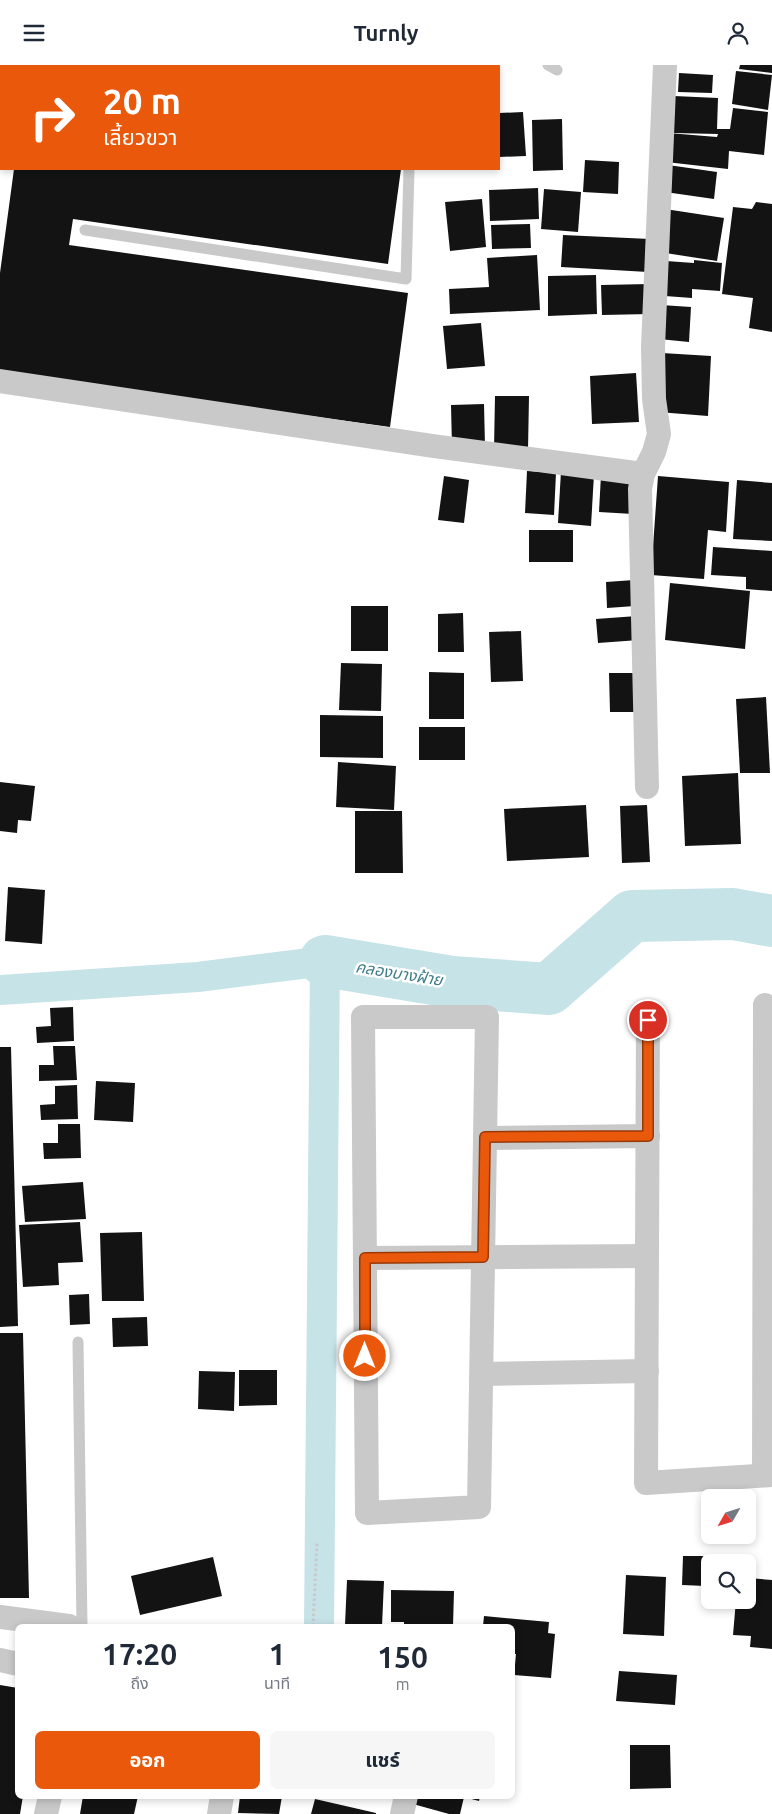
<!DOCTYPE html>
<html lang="th">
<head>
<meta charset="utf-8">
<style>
	body { margin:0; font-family:Ubuntu,"Noto Sans Thai",sans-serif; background:#f6f6f7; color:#1f2937; height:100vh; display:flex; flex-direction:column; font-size:19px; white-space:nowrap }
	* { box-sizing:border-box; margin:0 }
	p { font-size:16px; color:#747a83 }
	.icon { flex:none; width:28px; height:28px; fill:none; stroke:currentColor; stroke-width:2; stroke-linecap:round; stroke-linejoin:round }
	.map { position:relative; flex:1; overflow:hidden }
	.side { position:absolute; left:15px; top:1559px; width:500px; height:175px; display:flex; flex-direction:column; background:#fff; border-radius:8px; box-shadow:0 2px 8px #0003 }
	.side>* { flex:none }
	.banner { position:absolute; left:0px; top:0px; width:500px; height:105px; box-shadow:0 2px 8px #0003; background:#ea580c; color:#fff; overflow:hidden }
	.needle { width:32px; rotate:231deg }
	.controls { position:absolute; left:701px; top:1424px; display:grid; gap:10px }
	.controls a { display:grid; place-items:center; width:55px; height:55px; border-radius:8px; background:#fff; box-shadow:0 2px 8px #0003; font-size:25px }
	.pin { position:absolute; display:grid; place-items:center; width:42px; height:42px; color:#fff; margin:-21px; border:2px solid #fff; border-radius:50%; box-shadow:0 1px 5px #0007 }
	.me { position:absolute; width:55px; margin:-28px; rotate:0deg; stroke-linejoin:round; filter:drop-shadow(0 0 4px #0008) }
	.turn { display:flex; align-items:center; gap:18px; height:105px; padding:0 20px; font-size:22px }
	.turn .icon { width:65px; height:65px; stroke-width:2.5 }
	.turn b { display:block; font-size:35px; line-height:42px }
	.eta { display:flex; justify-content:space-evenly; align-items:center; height:85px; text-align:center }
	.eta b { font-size:30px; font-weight:700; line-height:35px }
	.button { display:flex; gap:10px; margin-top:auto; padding:10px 20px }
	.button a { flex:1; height:58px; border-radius:8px; background:#ea580c; color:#fff; font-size:20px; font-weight:700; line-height:58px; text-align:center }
	.button a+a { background:#f6f6f7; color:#1f2937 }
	header { display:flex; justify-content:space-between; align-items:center; height:65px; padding:0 20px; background:#fff; font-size:22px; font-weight:700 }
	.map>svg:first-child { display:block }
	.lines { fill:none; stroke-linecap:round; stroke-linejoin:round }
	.canal { stroke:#c6e3e8; stroke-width:30 }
	.river { stroke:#c6e3e8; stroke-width:52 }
	.building { fill:#131313 }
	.path { stroke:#c9c9c9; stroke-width:3; stroke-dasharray:2.5 2.5; stroke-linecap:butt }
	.lane { stroke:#c9c9c9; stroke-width:11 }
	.street { stroke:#c9c9c9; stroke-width:24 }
	.route-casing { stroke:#983908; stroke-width:12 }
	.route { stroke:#ea580c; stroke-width:9 }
	.labels { text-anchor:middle; stroke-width:5; stroke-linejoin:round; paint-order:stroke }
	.water-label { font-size:16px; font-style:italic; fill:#3f7d88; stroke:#fff }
</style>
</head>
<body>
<header><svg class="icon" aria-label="menu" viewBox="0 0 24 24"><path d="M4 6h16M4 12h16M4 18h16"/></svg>Turnly<svg class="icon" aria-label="person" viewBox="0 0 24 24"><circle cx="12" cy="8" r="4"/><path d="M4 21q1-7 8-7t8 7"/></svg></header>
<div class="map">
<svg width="772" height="1749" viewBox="0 0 772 1749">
	<rect width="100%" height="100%" fill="#fff"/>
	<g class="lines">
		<polyline class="canal" points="0,925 198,912 325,896 319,1561"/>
		<polyline class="river" points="325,896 452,917 549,924 632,851 733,849 772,856"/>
	</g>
	<g class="building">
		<polygon points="740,0 772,0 772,8 739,4"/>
		<polygon points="736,6 772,10 768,45 732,39"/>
		<polygon points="679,8 713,10 712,28 678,27"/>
		<polygon points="674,31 718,33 717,64 730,64 733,43 768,47 764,90 729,86 728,104 666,97 668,68 717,72 718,69 674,68"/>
		<polygon points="523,47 526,91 499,92 499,48"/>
		<polygon points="562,54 563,105 533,106 532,55"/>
		<polygon points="585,95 619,97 618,129 583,127"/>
		<polygon points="668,100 717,107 714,134 665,127"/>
		<polygon points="14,104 401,104 388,199 73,154 69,180 408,228 390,362 0,308 0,208"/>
		<polygon points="538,123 539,154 490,156 489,125"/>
		<polygon points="544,124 581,127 578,167 541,164"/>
		<polygon points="482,134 486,182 450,186 445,137"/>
		<polygon points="756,137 772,139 772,267 749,263 753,233 722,229 733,142 752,144"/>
		<polygon points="665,144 724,153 717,196 659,187"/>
		<polygon points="530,159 531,183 492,184 491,160"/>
		<polygon points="563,170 650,174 648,207 561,202"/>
		<polygon points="537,190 540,245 450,249 449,224 489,222 487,193"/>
		<polygon points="694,195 722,198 720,226 692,224 692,233 665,231 666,196 694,198"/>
		<polygon points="596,210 597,249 548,251 548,211"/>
		<polygon points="650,219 650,249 602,250 601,220"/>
		<polygon points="661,240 691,242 689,277 659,274"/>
		<polygon points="481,258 485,301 447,304 443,261"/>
		<polygon points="662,288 711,291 708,351 658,347"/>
		<polygon points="636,308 639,357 592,359 590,311"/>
		<polygon points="495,331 529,331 528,385 494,384"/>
		<polygon points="484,339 485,381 452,382 451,340"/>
		<polygon points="527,406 556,408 554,450 525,448"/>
		<polygon points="561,406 594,409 591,461 558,458"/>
		<polygon points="601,410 635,413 633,449 599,447"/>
		<polygon points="444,411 469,415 464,458 438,455"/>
		<polygon points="658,411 729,417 726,467 708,465 704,514 651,510"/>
		<polygon points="737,415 772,418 772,476 733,474"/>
		<rect x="529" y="465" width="44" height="32"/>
		<polygon points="713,482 772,486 772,526 746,524 746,512 711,510"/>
		<polygon points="634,515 635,541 607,543 606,517"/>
		<polygon points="670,518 750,526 745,584 665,575"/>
		<rect x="351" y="541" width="37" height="45"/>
		<polygon points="463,548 464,587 438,587 438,549"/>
		<polygon points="637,551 639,575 598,578 596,554"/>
		<polygon points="521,566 523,616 491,617 489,567"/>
		<polygon points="341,598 382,599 381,646 339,645"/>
		<polygon points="429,607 464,608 464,654 429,654"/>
		<polygon points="609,608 639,608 639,647 610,647"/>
		<polygon points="766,632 770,708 740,708 736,634"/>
		<polygon points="320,650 383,651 383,693 320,692"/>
		<rect x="419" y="662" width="46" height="33"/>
		<polygon points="338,697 396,701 394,745 336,742"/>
		<polygon points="738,708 741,779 685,781 682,711"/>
		<polygon points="0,717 35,721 31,756 18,755 17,768 0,766"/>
		<polygon points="586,740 589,792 507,796 504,744"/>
		<polygon points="647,740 650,797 622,798 620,741"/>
		<polygon points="355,746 402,746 403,808 355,808"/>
		<polygon points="8,822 45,825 42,879 5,876"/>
		<polygon points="73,942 74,976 37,978 36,962 51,961 50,943"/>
		<polygon points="53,981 75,981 77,1015 39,1016 39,1000 54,1000"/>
		<polygon points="0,982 11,982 18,1261 0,1262"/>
		<polygon points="96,1016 135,1018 133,1057 94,1055"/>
		<polygon points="77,1020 78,1054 41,1055 40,1040 55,1039 55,1021"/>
		<polygon points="58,1059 80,1059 81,1093 44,1094 43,1078 58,1078"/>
		<polygon points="83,1117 86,1154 25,1157 22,1121"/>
		<polygon points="80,1157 83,1197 58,1198 59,1220 23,1222 19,1160"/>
		<polygon points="142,1167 144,1236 102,1236 100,1168"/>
		<polygon points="89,1229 90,1259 70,1260 69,1230"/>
		<polygon points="147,1252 148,1281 113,1282 112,1253"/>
		<polygon points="0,1268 23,1268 29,1533 0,1533"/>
		<polygon points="239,1305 277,1305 277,1340 239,1341"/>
		<polygon points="199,1306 235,1307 234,1346 198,1344"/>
		<polygon points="683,1491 707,1491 706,1521 682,1520"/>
		<polygon points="213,1492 222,1531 140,1550 131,1511"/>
		<polygon points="626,1510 666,1512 664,1571 623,1569"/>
		<polygon points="748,1513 772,1515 772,1584 750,1582 751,1571 733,1570 736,1535 748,1535"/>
		<polygon points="347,1515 384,1516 382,1561 345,1560"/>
		<polygon points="391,1525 454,1526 453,1561 404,1561 404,1557 391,1557"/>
		<polygon points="484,1551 549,1557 548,1568 555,1569 551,1613 514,1610 516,1589 512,1589 512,1561 483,1561"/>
		<polygon points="619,1606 677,1610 675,1640 616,1636"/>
		<polygon points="0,1620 18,1623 18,1731 23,1731 20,1749 0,1749"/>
		<polygon points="630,1680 670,1680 671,1723 630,1724"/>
		<polygon points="83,1731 138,1731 134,1749 80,1749"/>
		<polygon points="240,1731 282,1731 279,1749 238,1748"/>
		<polygon points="415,1731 480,1731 479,1736 464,1732 460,1749 449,1749 413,1739"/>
		<polygon points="315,1734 376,1748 376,1749 311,1749"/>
	</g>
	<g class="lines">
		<polyline class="path" points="313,1561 317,1478"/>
		<g class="lane">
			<polyline points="409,0 409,1"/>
			<polyline points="548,0 557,5"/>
			<polyline points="85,165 406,214 409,104"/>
			<polyline points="78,1277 82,1561"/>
		</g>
		<g class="street">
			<polyline points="0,316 433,381 643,409"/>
			<polyline points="647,722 640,424 643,409 654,387 659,369 654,334 653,282 665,0"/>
			<polygon points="363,952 487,952 479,1442 367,1448"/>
			<polyline points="648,955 646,1418 772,1410"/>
			<polyline points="485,1073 648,1071"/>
			<polyline points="365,1193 647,1191"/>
			<polyline points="482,1309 647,1306"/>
			<polyline points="764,1410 765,940"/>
			<polyline points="0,1552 69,1561"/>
			<polyline points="0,1595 18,1599"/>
			<polyline points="46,1749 50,1731"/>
			<polyline points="219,1749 222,1731"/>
			<polyline points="402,1749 406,1731"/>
		</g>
	</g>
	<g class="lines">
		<g class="route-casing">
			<polyline id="route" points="365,1291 365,1193 483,1192 485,1072 648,1071 648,955"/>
		</g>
		<use href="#route" class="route"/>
	</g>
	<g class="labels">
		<g class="water-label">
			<text transform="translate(399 908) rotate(9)" y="6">คลองบางฝ้าย</text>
		</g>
	</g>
</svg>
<div class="controls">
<a><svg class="needle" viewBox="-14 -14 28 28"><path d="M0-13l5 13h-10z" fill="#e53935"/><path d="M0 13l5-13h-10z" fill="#747a83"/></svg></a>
<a><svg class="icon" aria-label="search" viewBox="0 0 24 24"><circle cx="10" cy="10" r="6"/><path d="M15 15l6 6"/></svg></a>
</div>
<div class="pin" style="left:648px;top:955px;background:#d93025"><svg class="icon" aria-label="arrive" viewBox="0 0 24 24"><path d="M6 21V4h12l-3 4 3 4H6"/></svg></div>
<svg class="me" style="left:365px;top:1291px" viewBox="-20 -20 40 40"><circle r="17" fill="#ea580c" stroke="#fff" stroke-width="3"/><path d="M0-11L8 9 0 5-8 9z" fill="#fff"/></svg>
<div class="banner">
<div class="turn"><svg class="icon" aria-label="right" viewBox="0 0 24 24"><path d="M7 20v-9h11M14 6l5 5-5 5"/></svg><div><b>20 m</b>เลี้ยวขวา</div></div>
</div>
<section class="side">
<div class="eta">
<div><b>17:20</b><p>ถึง</p></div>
<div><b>1</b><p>นาที</p></div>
<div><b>150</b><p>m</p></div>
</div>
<div class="button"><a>ออก</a><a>แชร์</a></div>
</section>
</div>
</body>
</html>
